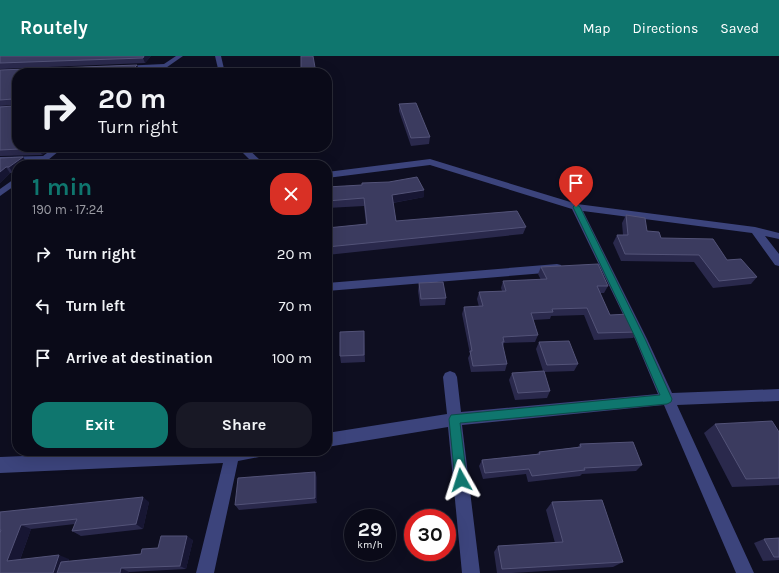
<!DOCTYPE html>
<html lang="en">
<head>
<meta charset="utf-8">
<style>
	body { margin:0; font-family:Karla,sans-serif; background:#181825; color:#f1f3f6; height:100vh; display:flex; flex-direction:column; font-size:15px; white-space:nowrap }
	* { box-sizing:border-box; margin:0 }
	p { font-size:13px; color:#999aa2 }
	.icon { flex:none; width:22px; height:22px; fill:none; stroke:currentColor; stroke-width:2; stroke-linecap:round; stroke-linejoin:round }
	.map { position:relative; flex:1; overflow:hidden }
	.panel { position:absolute; left:12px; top:104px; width:320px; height:296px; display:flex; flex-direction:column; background:#0a0a18; border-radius:16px; box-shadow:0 4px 16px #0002,0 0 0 1px #2a2b37 }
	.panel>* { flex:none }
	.top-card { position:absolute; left:12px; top:12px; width:320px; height:84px; border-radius:16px; box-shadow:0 4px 16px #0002,0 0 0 1px #2a2b37; background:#0a0a18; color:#f1f3f6; overflow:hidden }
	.speed { position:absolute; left:344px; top:453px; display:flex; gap:8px; font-size:20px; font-weight:700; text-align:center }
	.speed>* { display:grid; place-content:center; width:52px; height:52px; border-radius:50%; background:#0a0a18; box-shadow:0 4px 16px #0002,0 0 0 1px #2a2b37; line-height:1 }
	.speed small { font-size:10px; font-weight:400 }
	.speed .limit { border:6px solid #d22; background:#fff; color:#111 }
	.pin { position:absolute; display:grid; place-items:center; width:34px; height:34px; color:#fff; margin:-41px -17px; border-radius:50% 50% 50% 0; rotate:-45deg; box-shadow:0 0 4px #0007 }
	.pin .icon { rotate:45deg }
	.me { position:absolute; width:44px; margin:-22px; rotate:354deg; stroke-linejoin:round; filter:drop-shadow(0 0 3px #0008) }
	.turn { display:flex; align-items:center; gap:14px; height:84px; padding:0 20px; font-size:18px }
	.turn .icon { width:52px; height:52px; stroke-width:2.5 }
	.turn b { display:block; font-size:28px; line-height:34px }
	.round { display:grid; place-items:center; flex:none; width:42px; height:42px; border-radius:16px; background:#181825 }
	.summary { display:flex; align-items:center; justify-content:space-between; height:68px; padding:0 20px }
	h1 { font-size:24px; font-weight:700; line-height:30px; color:#0f766e }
	.primary-button { display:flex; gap:8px; margin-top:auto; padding:8px 20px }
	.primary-button a { flex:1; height:46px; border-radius:16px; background:#0f766e; color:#fff; font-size:16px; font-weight:700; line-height:46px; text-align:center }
	.primary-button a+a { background:#181825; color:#f1f3f6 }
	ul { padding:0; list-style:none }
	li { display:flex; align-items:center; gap:12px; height:52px; padding:0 20px }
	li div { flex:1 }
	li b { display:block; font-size:15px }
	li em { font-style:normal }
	header { display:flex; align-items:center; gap:24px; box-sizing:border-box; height:56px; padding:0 20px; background:#0f766e; color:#fff }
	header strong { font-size:19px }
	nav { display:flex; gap:22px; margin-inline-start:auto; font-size:14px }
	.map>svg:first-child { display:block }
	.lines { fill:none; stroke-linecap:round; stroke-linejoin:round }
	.minor { fill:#3c447c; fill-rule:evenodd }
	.wall { fill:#2a294c }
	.shaded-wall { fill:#171633 }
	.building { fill:#3b3b5f; stroke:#535378 }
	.route { fill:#0f766e; stroke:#0a4d48 }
</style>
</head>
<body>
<header>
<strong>Routely</strong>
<nav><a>Map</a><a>Directions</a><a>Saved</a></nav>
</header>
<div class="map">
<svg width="779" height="517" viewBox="0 0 779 517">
	<rect width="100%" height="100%" fill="#0e0e20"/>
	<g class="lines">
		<g class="minor">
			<polygon points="176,0 183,0 160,16 157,14 158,12 121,14 118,12 121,10 164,8"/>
			<polygon points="215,0 221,0 225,17 219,17"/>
			<polygon points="55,91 64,91 43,108 37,108 36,105 0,107 0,101 43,100"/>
			<polygon points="237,91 246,91 260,104 269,109 254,108"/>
			<polygon points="430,103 577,148 755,171 779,177 779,183 765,180 779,198 779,210 775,209 752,177 583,155 647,283 672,337 779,333 779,345 677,349 754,517 736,517 664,349 462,369 480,517 462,517 448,371 327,391 327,377 447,358 443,321 445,317 450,315 455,317 457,321 461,356 658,338 635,283 572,153 430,109 327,122 327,116"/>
			<polygon points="17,121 17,128 0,140 0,133"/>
			<polygon points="557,208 561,209 562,212 561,215 557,216 327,235 327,227"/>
			<polygon points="153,395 267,395 264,400 238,405 214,517 196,517 223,407 0,417 0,401"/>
		</g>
	</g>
	<g class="wall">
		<polygon points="0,0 151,0 145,7 0,13"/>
		<polygon points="137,9 139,14 17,17 50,93 42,99 0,100 0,50 13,50 14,49 0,50 0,14"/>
		<polygon points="399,48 430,81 429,88 411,90 399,55"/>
		<polygon points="23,101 27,107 17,109 17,115 13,117 10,117 0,127 0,102"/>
		<polygon points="327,131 424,141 393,147 396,165 526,171 523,178 327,199 327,172 366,168 364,150 327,152"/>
		<polygon points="626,159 647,175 661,182 727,204 757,221 751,228 713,232 694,206 621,205 613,187 617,179 623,179 622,167"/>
		<polygon points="541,211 608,230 604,237 600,237 610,259 638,276 633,282 594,284 584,259 551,260 550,263 533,264 538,279 535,286 504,287 503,291 507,308 505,315 471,316 468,302 470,298 462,258 464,251 479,251 477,243 479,236 502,235 501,232 503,225 541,224 538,218"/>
		<polygon points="419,227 446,242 445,249 420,250 418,235"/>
		<polygon points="364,275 365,306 341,307 340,300"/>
		<polygon points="539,286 578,308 574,315 544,316 550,335 547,342 515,344 509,324 512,317 543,315 536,293"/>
		<polygon points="327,309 330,309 331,316 331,339 327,339"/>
		<polygon points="715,368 779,376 779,429 732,431 704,377"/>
		<polygon points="580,388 642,409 636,415 582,418 580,420 528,426 526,418 483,423 479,410 482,404 537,398 539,396 578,391"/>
		<polygon points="317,421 317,447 239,454 235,449"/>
		<polygon points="149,446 143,473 81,480 72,475 75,468 31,473 20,504 69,503 68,506 141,498 158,492 193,484 186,513 129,516 129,517 0,517 0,456"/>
		<polygon points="552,446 623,506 613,511 512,517 497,517 494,496 498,490 555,487 546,454"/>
		<polygon points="779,482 779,504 763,505 754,487 764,483"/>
	</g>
	<g class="shaded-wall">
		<polygon points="144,0 151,0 145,7 143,2"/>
		<polygon points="137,9 139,14 136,17 129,17"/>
		<polygon points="41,91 52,91 42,99 39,92"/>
		<polygon points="23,101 27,107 24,109 17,109 17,115 13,117 9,111"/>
		<polygon points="6,111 10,117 0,127 0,116"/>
		<polygon points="424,134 424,141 391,147 392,139"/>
		<polygon points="330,309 331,316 331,339 329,332"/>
		<polygon points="315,416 317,421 317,447 315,442"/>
		<polygon points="143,441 149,446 143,473 136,468"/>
		<polygon points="21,469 31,473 18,509 7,505"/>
		<polygon points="187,480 193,484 186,513 180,510"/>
		<polygon points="59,499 69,503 64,517 53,517"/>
		<polygon points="121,512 129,516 129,517 120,517"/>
	</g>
	<g class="building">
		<polygon points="0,0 144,0 143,2 0,7"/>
		<polygon points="301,0 313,0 316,17 301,17"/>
		<polygon points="137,9 129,17 17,17 17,91 41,91 39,92 0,94 0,51 13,50 15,48 13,43 0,44 0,14"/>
		<polygon points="416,47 430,81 411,82 399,48"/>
		<polygon points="23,101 9,111 6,111 0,116 0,102"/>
		<polygon points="417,121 424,134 392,139 396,165 517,155 526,171 327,191 327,172 367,168 364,142 327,145 327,131 362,129 362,127 389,126"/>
		<polygon points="626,159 645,162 647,175 659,176 661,182 713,183 727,204 741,203 757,221 719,225 699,199 625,198 617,179 628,179"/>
		<polygon points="598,208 608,230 597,230 610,259 629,258 638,276 598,277 587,252 552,253 553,256 531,257 538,279 503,281 504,286 502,286 507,308 473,310 470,295 472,295 464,251 483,250 479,236 506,235 503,225 547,223 541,211"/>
		<polygon points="443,226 446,242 421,243 419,227"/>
		<polygon points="364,275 364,299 340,300 340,276"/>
		<polygon points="569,285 578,308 547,309 539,286"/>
		<polygon points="327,309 330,309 329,332 327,332"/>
		<polygon points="544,315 550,335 518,337 512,317"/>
		<polygon points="772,365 779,376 779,422 746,423 715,368"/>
		<polygon points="633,386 642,409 584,412 585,414 532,420 529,413 485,417 482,404 540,398 539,396 581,391 580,388"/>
		<polygon points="315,416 315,442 235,449 238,422"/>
		<polygon points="143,441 136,468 72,475 77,463 21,469 7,505 59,499 53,517 0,517 0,477 1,474 0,474 0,456"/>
		<polygon points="602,444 623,506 502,513 498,490 563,486 552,446"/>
		<polygon points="161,480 187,480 180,510 121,512 120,517 57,517 61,506 141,498 142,493 158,492"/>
		<polygon points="779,482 779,501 774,501 764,483"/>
	</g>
	<polygon class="route" points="576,148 580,151 645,283 672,343 671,346 667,348 460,367 467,424 465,429 461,430 457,429 455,424 449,363 451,359 660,339 636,283 573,151"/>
</svg>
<div class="speed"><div>29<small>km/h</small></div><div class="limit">30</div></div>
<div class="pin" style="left:576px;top:151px;background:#d93025"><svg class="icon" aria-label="arrive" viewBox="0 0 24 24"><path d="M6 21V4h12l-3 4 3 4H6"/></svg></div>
<svg class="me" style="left:461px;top:424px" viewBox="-20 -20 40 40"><path d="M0-17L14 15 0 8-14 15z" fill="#0f766e" stroke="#fff" stroke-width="4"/></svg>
<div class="top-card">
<div class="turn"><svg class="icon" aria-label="right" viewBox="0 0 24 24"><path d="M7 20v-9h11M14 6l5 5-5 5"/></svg><div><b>20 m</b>Turn right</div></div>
</div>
<section class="panel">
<div class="summary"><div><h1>1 min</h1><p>190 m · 17:24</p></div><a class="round" style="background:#d93025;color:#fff"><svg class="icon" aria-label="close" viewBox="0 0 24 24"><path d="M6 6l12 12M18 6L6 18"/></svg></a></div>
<ul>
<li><svg class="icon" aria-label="right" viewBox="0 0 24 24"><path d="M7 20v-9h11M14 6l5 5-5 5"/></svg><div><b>Turn right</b></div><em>20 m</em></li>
<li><svg class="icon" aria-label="left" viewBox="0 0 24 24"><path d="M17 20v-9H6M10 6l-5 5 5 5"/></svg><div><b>Turn left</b></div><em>70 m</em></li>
<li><svg class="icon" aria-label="arrive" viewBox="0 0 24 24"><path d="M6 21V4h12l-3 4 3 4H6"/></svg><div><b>Arrive at destination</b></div><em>100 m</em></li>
</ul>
<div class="primary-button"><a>Exit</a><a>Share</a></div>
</section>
</div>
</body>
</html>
